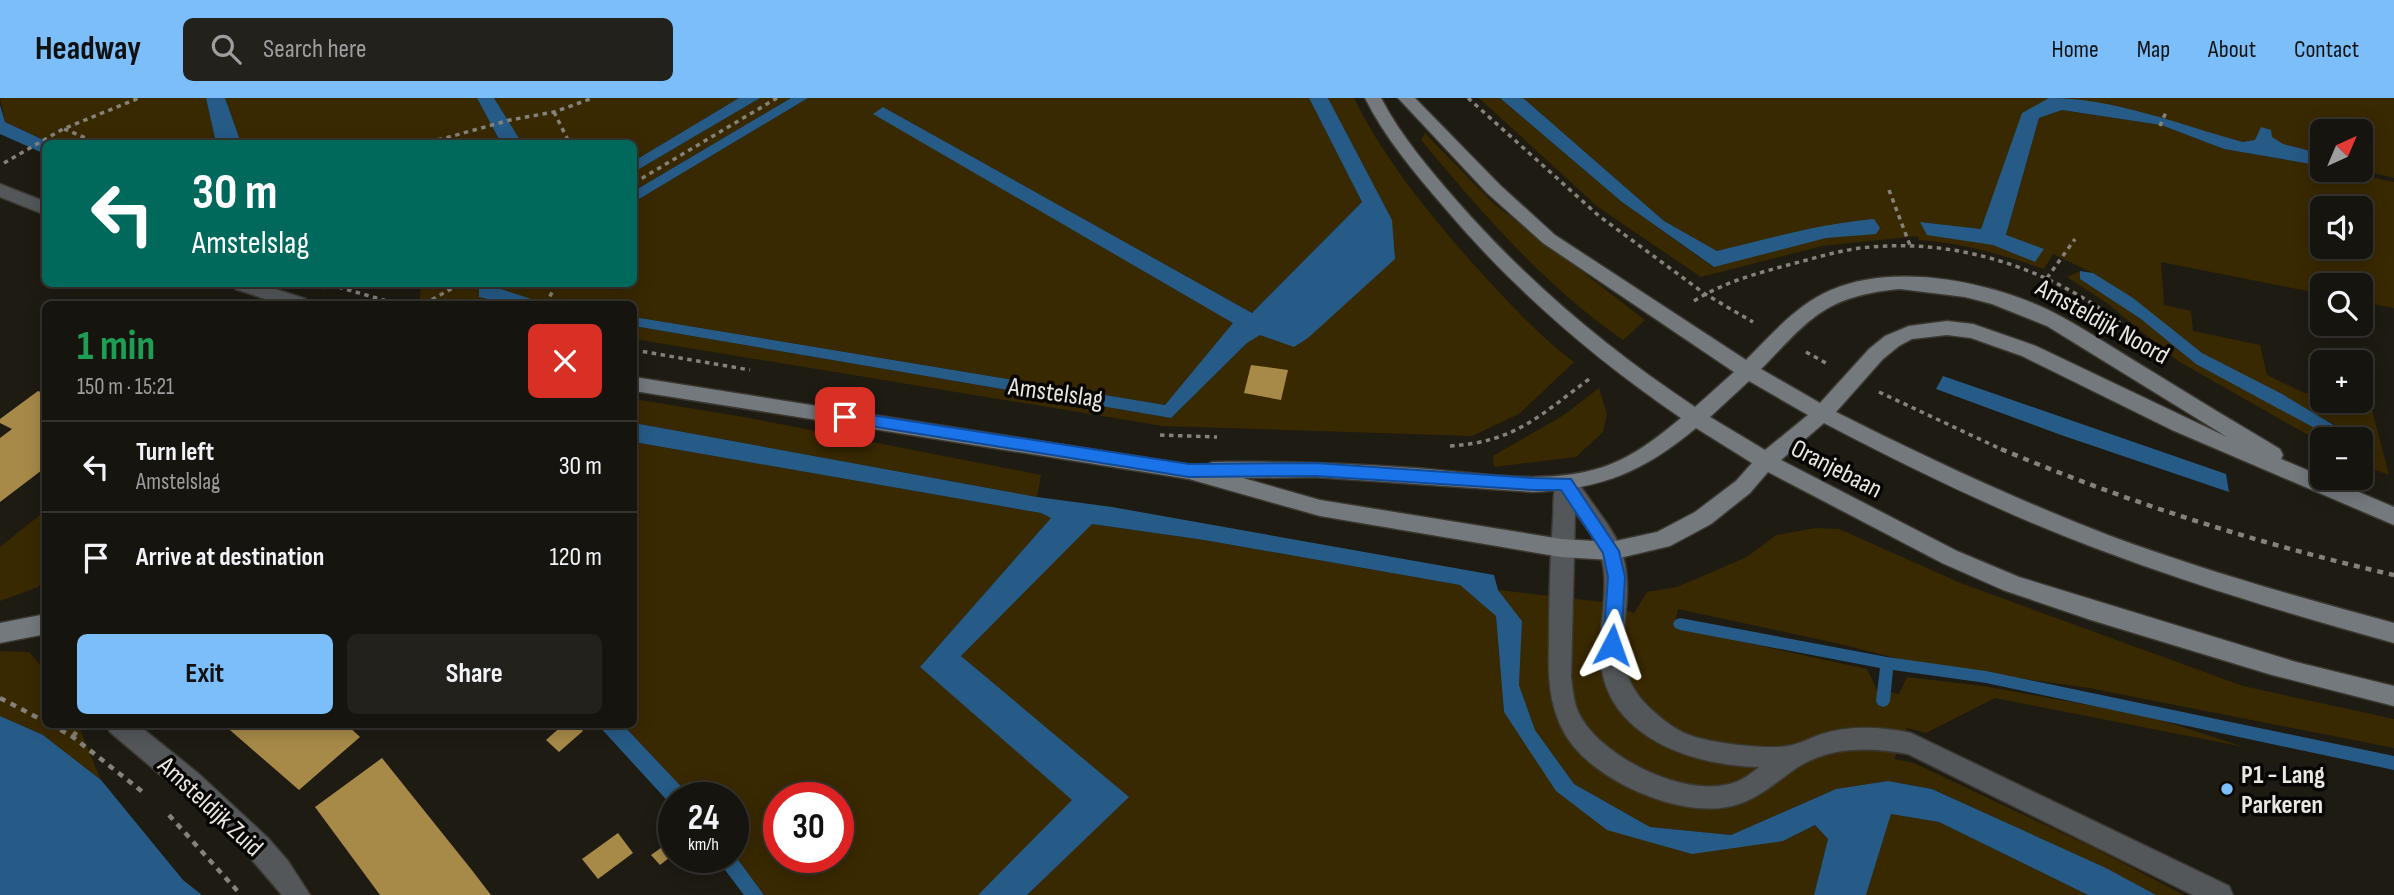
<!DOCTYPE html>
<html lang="en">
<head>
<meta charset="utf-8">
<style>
	body { margin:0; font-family:"Sofia Sans Condensed",sans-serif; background:#23211c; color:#f1f3f6; height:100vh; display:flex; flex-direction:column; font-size:26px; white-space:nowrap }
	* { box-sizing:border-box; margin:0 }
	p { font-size:23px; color:#9e9e9e }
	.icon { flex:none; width:38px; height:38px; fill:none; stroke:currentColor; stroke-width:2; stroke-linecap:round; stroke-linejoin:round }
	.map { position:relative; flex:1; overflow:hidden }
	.details { position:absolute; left:42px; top:203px; width:595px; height:427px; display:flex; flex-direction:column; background:#16140e; border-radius:10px; box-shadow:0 4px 18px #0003,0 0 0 2px #35332e }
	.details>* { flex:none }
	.top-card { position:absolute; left:42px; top:42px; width:595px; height:147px; border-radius:10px; box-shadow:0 4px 18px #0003,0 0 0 2px #35332e; background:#00695c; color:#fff; overflow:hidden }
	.needle { width:46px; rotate:44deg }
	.fabs { position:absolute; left:2310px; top:21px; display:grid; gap:14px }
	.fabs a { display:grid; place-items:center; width:63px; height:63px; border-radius:10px; background:#16140e; box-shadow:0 4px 18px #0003,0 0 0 2px #35332e; font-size:35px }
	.speed { position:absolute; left:658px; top:684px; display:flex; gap:14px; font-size:35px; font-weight:700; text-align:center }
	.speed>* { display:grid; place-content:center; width:91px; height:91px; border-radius:50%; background:#16140e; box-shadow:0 4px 18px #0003,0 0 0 2px #35332e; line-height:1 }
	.speed small { font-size:18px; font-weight:400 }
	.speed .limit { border:10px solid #d22; background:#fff; color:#111 }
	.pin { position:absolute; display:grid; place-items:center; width:60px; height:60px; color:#fff; margin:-30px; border-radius:14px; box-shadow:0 4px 10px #0006 }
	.me { position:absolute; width:77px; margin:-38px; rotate:4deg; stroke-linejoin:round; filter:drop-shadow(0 0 5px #0008) }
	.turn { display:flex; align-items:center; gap:24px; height:147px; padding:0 35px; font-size:32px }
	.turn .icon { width:91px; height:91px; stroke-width:2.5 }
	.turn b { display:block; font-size:49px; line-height:60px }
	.round { display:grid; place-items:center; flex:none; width:74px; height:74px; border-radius:10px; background:#23211c }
	.overview { display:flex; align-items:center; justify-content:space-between; height:119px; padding:0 35px }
	h1 { font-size:42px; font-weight:700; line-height:52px; color:#1e9e55 }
	.button { display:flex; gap:14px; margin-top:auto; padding:14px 35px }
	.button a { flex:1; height:80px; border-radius:10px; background:#7cbef9; color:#111; font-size:28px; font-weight:700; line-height:80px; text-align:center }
	.button a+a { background:#23211c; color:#f1f3f6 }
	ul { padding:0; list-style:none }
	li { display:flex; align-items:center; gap:21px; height:91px; padding:0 35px; border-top:2px solid #35332e }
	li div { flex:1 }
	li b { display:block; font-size:26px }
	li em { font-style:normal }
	header { display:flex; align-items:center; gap:42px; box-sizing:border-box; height:98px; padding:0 35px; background:#7cbef9; color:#111 }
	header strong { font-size:33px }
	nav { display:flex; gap:38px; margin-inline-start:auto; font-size:24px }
	.search { width:490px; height:63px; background:#23211c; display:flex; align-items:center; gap:18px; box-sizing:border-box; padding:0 24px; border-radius:10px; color:#9e9e9e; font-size:26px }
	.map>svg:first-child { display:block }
	.green { fill:#392900; fill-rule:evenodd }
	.water { fill:#265b87 }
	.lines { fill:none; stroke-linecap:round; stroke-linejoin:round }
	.stream { fill:#265b87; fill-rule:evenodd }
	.building { fill:#a78a48 }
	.street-casing { stroke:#3b3830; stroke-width:3 }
	.secondary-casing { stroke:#3b3830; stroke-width:3 }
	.path-far1 { stroke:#85827b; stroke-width:3.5; stroke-dasharray:4.5 4.5; stroke-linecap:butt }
	.path { stroke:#85827b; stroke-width:4.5; stroke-dasharray:6 6; stroke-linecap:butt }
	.street { fill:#54575a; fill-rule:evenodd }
	.secondary { fill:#74797e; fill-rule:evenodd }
	.route { fill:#1a73e8; stroke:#114b97; stroke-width:2 }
	.poi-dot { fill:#7cbef9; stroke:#070604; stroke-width:2.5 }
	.labels { text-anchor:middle; stroke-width:7; stroke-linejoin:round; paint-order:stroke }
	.street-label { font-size:26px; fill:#eae7e2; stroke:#070604 }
	.poi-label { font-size:26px; font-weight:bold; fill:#eae7e2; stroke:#070604; text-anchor:start }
</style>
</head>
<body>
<header>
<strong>Headway</strong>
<div class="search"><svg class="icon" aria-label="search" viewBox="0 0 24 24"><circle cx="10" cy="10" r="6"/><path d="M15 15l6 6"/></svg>Search here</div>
<nav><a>Home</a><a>Map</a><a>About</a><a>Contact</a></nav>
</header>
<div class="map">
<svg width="2394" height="797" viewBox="0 0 2394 797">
	<rect width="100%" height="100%" fill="#1e1b13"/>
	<g class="green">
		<polygon points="0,0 206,0 216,45 51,45 5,24"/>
		<polygon points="225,0 477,0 501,45 241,45"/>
		<polygon points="494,0 739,0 634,63 634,46 522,45"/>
		<polygon points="760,0 791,0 634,93 634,74"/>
		<polygon points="808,0 1309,0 1362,104 1252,215 883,9 874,16 1234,225 1165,307 634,219 634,206 532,206 534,203 500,191 502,186 634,186 634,104"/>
		<path d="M 1328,0 L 1354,0 C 1385,64 1438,127 1486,180 C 1515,211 1540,239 1574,264 L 1519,316 L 1472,338 L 1163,328 L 634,241 L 634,228 L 1171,320 L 1247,245 L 1260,236 L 1294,249 L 1308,240 L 1392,122 Z"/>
		<path d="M 1479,0 L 1500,0 L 1622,104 L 1713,169 L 1717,153 L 1664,123 L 1523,0 L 2394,0 L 2394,80 L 2361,72 L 2361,33 L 2322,33 L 2322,63 L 2166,25 L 2049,5 L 2022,29 L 1981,131 L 1921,124 L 2040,151 L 2006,138 L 2039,20 L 2062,12 L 2161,27 L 2224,51 L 2322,68 L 2322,72 L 2339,72 L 2394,84 L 2394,210 L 2361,204 L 2361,187 L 2322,187 L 2322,196 L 2161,164 L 2164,207 L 2191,213 L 2193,233 L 2260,247 L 2267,277 L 2302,294 L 2322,299 L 2322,303 L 2336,303 L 2372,312 L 2389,377 L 2361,367 L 2361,349 L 2367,351 L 2361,341 L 2202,255 L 2093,175 L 2053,156 L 2044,171 C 2002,157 1964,145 1919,142 L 1918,138 L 1822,148 L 1701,179 L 1598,109 ZM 2322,110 L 2361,110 L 2361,149 L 2322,149 Z"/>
		<path d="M 1425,35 L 1494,106 L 1645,222 L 1623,242 C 1544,187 1482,115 1421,42 Z"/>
		<polygon points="2080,173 2096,190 2141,221 2345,341 2322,341 2322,345 2178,263 2108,206 2067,179"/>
		<polygon points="428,186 479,186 479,199 510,206 419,206 421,189"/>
		<polygon points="1599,290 1607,316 1603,334 1576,359 1494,369 1493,358 1564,317"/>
		<polygon points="634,301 744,319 1041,377 1037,399 634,325"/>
		<path d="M 634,344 L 1041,415 L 1051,420 L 920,569 L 1073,702 L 978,797 L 764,797 L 733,755 L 733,700 L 692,700 L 623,627 L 634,626 ZM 779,700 L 838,700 L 838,760 L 779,760 Z"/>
		<polygon points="45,413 45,482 38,489 0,503 0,449"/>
		<polygon points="1091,426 1204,442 1460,487 1496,518 1504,614 1607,732 1783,743 1815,727 1828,741 1814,797 1027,797 1128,699 961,558"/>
		<polygon points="1816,430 1839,431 1963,486 2243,588 2394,621 2394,650 2089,590 1919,566 1840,546 1678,511 1674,529 1867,571 1877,592 1899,596 1907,579 1983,588 2149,618 2244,649 1995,600 1926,635 1907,630 1894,661 1914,665 2094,750 2184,797 2156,797 2107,771 1933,691 1888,683 1836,691 1731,737 1650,729 1574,686 1535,632 1519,587 1522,523 1498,492 1602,504 1634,515 1647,494 1677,489 1747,459 1776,437"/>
		<polygon points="0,553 29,554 45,573 46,626 78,627 101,682 43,637 0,618"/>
		<polygon points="1891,716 1939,724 2088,797 1866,797"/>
	</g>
	<g class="water">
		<polygon points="206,0 225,0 241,45 216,45"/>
		<polygon points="477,0 494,0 522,45 501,45"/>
		<polygon points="739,0 760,0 634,74 634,63"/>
		<polygon points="791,0 808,0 634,104 634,93"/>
		<polygon points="1309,0 1328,0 1392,122 1395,161 1308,240 1294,249 1260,237 1247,245 1171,320 634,228 634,219 1165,307 1233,225 873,16 883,9 1252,215 1362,104"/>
		<path d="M 1500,0 L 1523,0 L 1664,123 L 1717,153 C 1771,140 1819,126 1874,121 L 1880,130 L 1876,136 L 1826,140 L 1714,169 L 1622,104 Z"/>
		<path d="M 2049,0 C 2115,0 2180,27 2243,44 L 2255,42 L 2261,29 L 2271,32 L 2272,39 L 2283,46 L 2322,56 L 2322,68 L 2224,51 L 2161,27 L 2062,12 L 2039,20 L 2006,137 L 2044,151 L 2035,164 L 1993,147 L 1927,137 L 1920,124 L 1981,131 L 2022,15 Z"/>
		<polygon points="0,7 5,24 50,45 46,46 45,56 0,36"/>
		<polygon points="2080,173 2093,175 2133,200 2202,255 2282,296 2357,341 2335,341 2196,266 2141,221 2080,181"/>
		<polygon points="479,186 502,186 501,191 534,202 532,206 510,206 479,199"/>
		<polygon points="1943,278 2226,376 2229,394 2061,337 1936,291"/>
		<polygon points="634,325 1037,399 1112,409 1494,477 1498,492 1522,523 1519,587 1535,632 1574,686 1650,729 1731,737 1836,691 1888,683 1932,691 2106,770 2156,797 2088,797 1939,724 1891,716 1866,797 1814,797 1828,741 1815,727 1783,743 1692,756 1607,732 1556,693 1504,614 1496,518 1460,487 1204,442 1092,426 961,558 1129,699 1027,797 978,797 1072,702 920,569 1051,420 1041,415 634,344"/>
		<polygon points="0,618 43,637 101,682 183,782 202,797 0,797"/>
		<polygon points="598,627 623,627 692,700 674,700 674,710"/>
		<polygon points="733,755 764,797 744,797 716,760 733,760"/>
	</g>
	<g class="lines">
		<polygon class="stream" points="1680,520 1887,559 1986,573 2394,658 2394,672 1986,585 1893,572 1890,603 1888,607 1883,609 1878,607 1876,603 1880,570 1680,532 1675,530 1673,526 1675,522"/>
	</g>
	<g class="building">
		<polygon points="1251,267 1288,272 1281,302 1244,295"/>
		<polygon points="38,293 46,296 46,369 0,404 0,340 12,331 0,325 0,321"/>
		<polygon points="223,626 346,626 360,639 299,692"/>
		<polygon points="564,626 575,626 583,633 559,654 546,642"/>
		<polygon points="382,660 471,771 491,797 380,797 315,709"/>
		<polygon points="618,735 633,755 598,781 582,761"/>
		<polygon points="672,742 674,756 660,767 651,757"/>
	</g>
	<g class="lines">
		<g class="street-casing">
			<g id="street">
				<polygon points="0,86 46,104 46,117 0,99"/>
				<polygon points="233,186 260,186 306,201 308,206 281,206 235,191"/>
				<path d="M 1566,377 C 1578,381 1586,397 1594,407 C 1605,423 1618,439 1623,458 C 1639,515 1599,565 1652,612 C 1664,623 1677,633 1692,638 C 1712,645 1772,653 1792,647 C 1802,645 1812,639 1822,636 C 1851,627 1881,629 1911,635 L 2229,788 L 2233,797 L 2193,797 L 1908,656 C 1869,649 1829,648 1795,671 C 1775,685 1757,702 1732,708 C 1680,721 1591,682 1565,636 C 1549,608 1548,579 1549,548 C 1549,506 1550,463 1553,421 C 1554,408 1552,391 1559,379 ZM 1575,414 C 1584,426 1595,440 1600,455 C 1612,491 1596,530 1601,567 C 1610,641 1696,668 1759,669 C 1752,675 1744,681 1736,684 C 1689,702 1607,662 1582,621 C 1574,609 1573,594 1571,579 Z"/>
				<polygon points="106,626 137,626 199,676 268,740 288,763 310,797 282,797 228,734 110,634"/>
			</g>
		</g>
		<g class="secondary-casing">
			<g id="secondary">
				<path d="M 1365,0 L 1381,0 C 1401,38 1429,71 1457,103 C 1527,183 1606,250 1695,309 L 1734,274 L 1543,145 L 1487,95 L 1398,0 L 1415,0 L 1500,87 L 1555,137 L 1746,262 C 1772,236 1796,207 1831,192 C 1898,163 2000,185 2062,219 C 2093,236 2123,256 2153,274 C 2195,300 2238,326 2280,351 L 2283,357 L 2281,361 L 2394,409 L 2394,427 L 2172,332 L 2022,258 L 1971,240 L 1947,237 L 1912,241 L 1899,248 L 1883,261 L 1836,314 C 1925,359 2015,401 2108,437 C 2202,472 2298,499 2394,525 L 2394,545 C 2293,517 2193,487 2095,450 C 2002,415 1912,371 1824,325 L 1781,362 L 1957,453 L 2019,479 L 2296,564 L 2394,588 L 2394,608 L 2272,577 L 2091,522 L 2003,492 L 1942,465 L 1768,374 L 1750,395 L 1711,426 L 1670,448 L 1611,462 L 1561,459 L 1320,418 L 1189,381 L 634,293 L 634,279 L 1203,369 L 1212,364 C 1280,363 1347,365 1414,370 C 1473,374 1542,388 1600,370 C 1630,361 1657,340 1681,320 C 1592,259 1513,191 1443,108 C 1414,74 1385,40 1365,0 ZM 1900,191 L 1965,199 L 1992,206 L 2047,228 L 2227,339 L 2036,248 L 1973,226 L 1947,223 L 1909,228 L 1885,238 L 1869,251 L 1820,305 L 1761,271 C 1811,220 1825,198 1900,191 ZM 1749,283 L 1808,317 L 1765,352 L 1710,319 ZM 1696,330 L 1752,365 L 1736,383 L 1695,414 L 1657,434 L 1611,444 L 1561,441 L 1320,402 L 1243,380 L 1315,379 L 1533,394 C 1602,391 1643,374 1696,330 Z"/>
				<polygon points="46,516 46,536 0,545 0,525"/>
			</g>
		</g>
		<g class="path-far1">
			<polyline points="1468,0 1599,118 1705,196 1753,224"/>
			<polyline points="554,14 570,46"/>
			<polyline points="2160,28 2166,14"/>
			<polyline points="64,31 100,46"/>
			<polyline points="402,46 442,41 510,22 554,14 593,0"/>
			<polyline points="4,65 63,31 139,0"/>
			<polyline points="634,85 777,0"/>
			<polyline points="1889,92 1911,150"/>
			<polyline points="2047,180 2075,141"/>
			<polyline points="322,190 328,186 397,206"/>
			<path d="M 1694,203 C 1724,184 1755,176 1788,167 C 1812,161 1836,153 1861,150 C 1954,139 2047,169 2120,225"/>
			<polyline points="424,206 460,186"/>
			<polyline points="545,206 553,193"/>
			<polyline points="634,252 750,272"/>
			<polyline points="1806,254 1826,265"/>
			<polyline points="1879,294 2005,353"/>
			<polyline points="1160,337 1217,339"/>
			<path d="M 1450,348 C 1517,344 1541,316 1592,279"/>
		</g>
		<g class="path">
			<path d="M 2001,351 C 2129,405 2259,446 2394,477"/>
			<polyline points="0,600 46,624"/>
			<polyline points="50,626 73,639 144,695"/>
			<polyline points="73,639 81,626"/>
			<polyline points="169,717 241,797"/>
		</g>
		<use href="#street" class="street"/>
		<use href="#secondary" class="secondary"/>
	</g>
	<polygon class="route" points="845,313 1189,366 1315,365 1533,380 1571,381 1619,453 1625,479 1621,547 1618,552 1612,554 1606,552 1603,547 1608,479 1603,455 1561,392 1533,392 1315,378 1189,379 845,324 837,319"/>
	<circle class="poi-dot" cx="2227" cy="691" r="7"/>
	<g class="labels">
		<g class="street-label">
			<text transform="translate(2103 223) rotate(29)" y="9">Amsteldijk Noord</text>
			<text transform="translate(1056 294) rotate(8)" y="9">Amstelslag</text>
			<text transform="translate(1837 370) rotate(27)" y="9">Oranjebaan</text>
			<text transform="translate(211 708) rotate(43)" y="9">Amsteldijk Zuid</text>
		</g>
		<g class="poi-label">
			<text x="2241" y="685">P1 - Lang<tspan x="2241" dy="30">Parkeren</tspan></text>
		</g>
	</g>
</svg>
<div class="fabs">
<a><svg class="needle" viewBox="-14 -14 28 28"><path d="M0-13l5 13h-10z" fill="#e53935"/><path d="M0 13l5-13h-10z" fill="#9e9e9e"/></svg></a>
<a><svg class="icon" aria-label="sound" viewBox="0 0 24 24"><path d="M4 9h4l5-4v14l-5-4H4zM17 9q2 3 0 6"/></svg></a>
<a><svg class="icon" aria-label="search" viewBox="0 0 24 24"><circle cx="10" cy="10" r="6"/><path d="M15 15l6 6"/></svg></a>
<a>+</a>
<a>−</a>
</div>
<div class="speed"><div>24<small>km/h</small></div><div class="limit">30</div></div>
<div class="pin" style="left:845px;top:319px;background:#d93025"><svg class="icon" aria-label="arrive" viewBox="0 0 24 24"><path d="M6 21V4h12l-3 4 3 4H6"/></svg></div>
<svg class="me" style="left:1612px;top:547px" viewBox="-20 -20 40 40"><path d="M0-17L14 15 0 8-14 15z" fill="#1a73e8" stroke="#fff" stroke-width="4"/></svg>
<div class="top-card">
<div class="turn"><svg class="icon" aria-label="left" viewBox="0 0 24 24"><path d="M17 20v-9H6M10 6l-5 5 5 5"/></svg><div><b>30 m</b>Amstelslag</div></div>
</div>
<section class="details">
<div class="overview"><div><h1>1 min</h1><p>150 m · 15:21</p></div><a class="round" style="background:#d93025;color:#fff"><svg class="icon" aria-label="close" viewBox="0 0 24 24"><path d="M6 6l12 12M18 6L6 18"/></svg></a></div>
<ul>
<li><svg class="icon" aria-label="left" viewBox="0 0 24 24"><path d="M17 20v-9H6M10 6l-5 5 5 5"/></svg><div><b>Turn left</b><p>Amstelslag</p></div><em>30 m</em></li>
<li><svg class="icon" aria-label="arrive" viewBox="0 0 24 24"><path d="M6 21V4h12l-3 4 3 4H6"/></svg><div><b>Arrive at destination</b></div><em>120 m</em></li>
</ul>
<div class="button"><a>Exit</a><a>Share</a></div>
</section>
</div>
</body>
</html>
